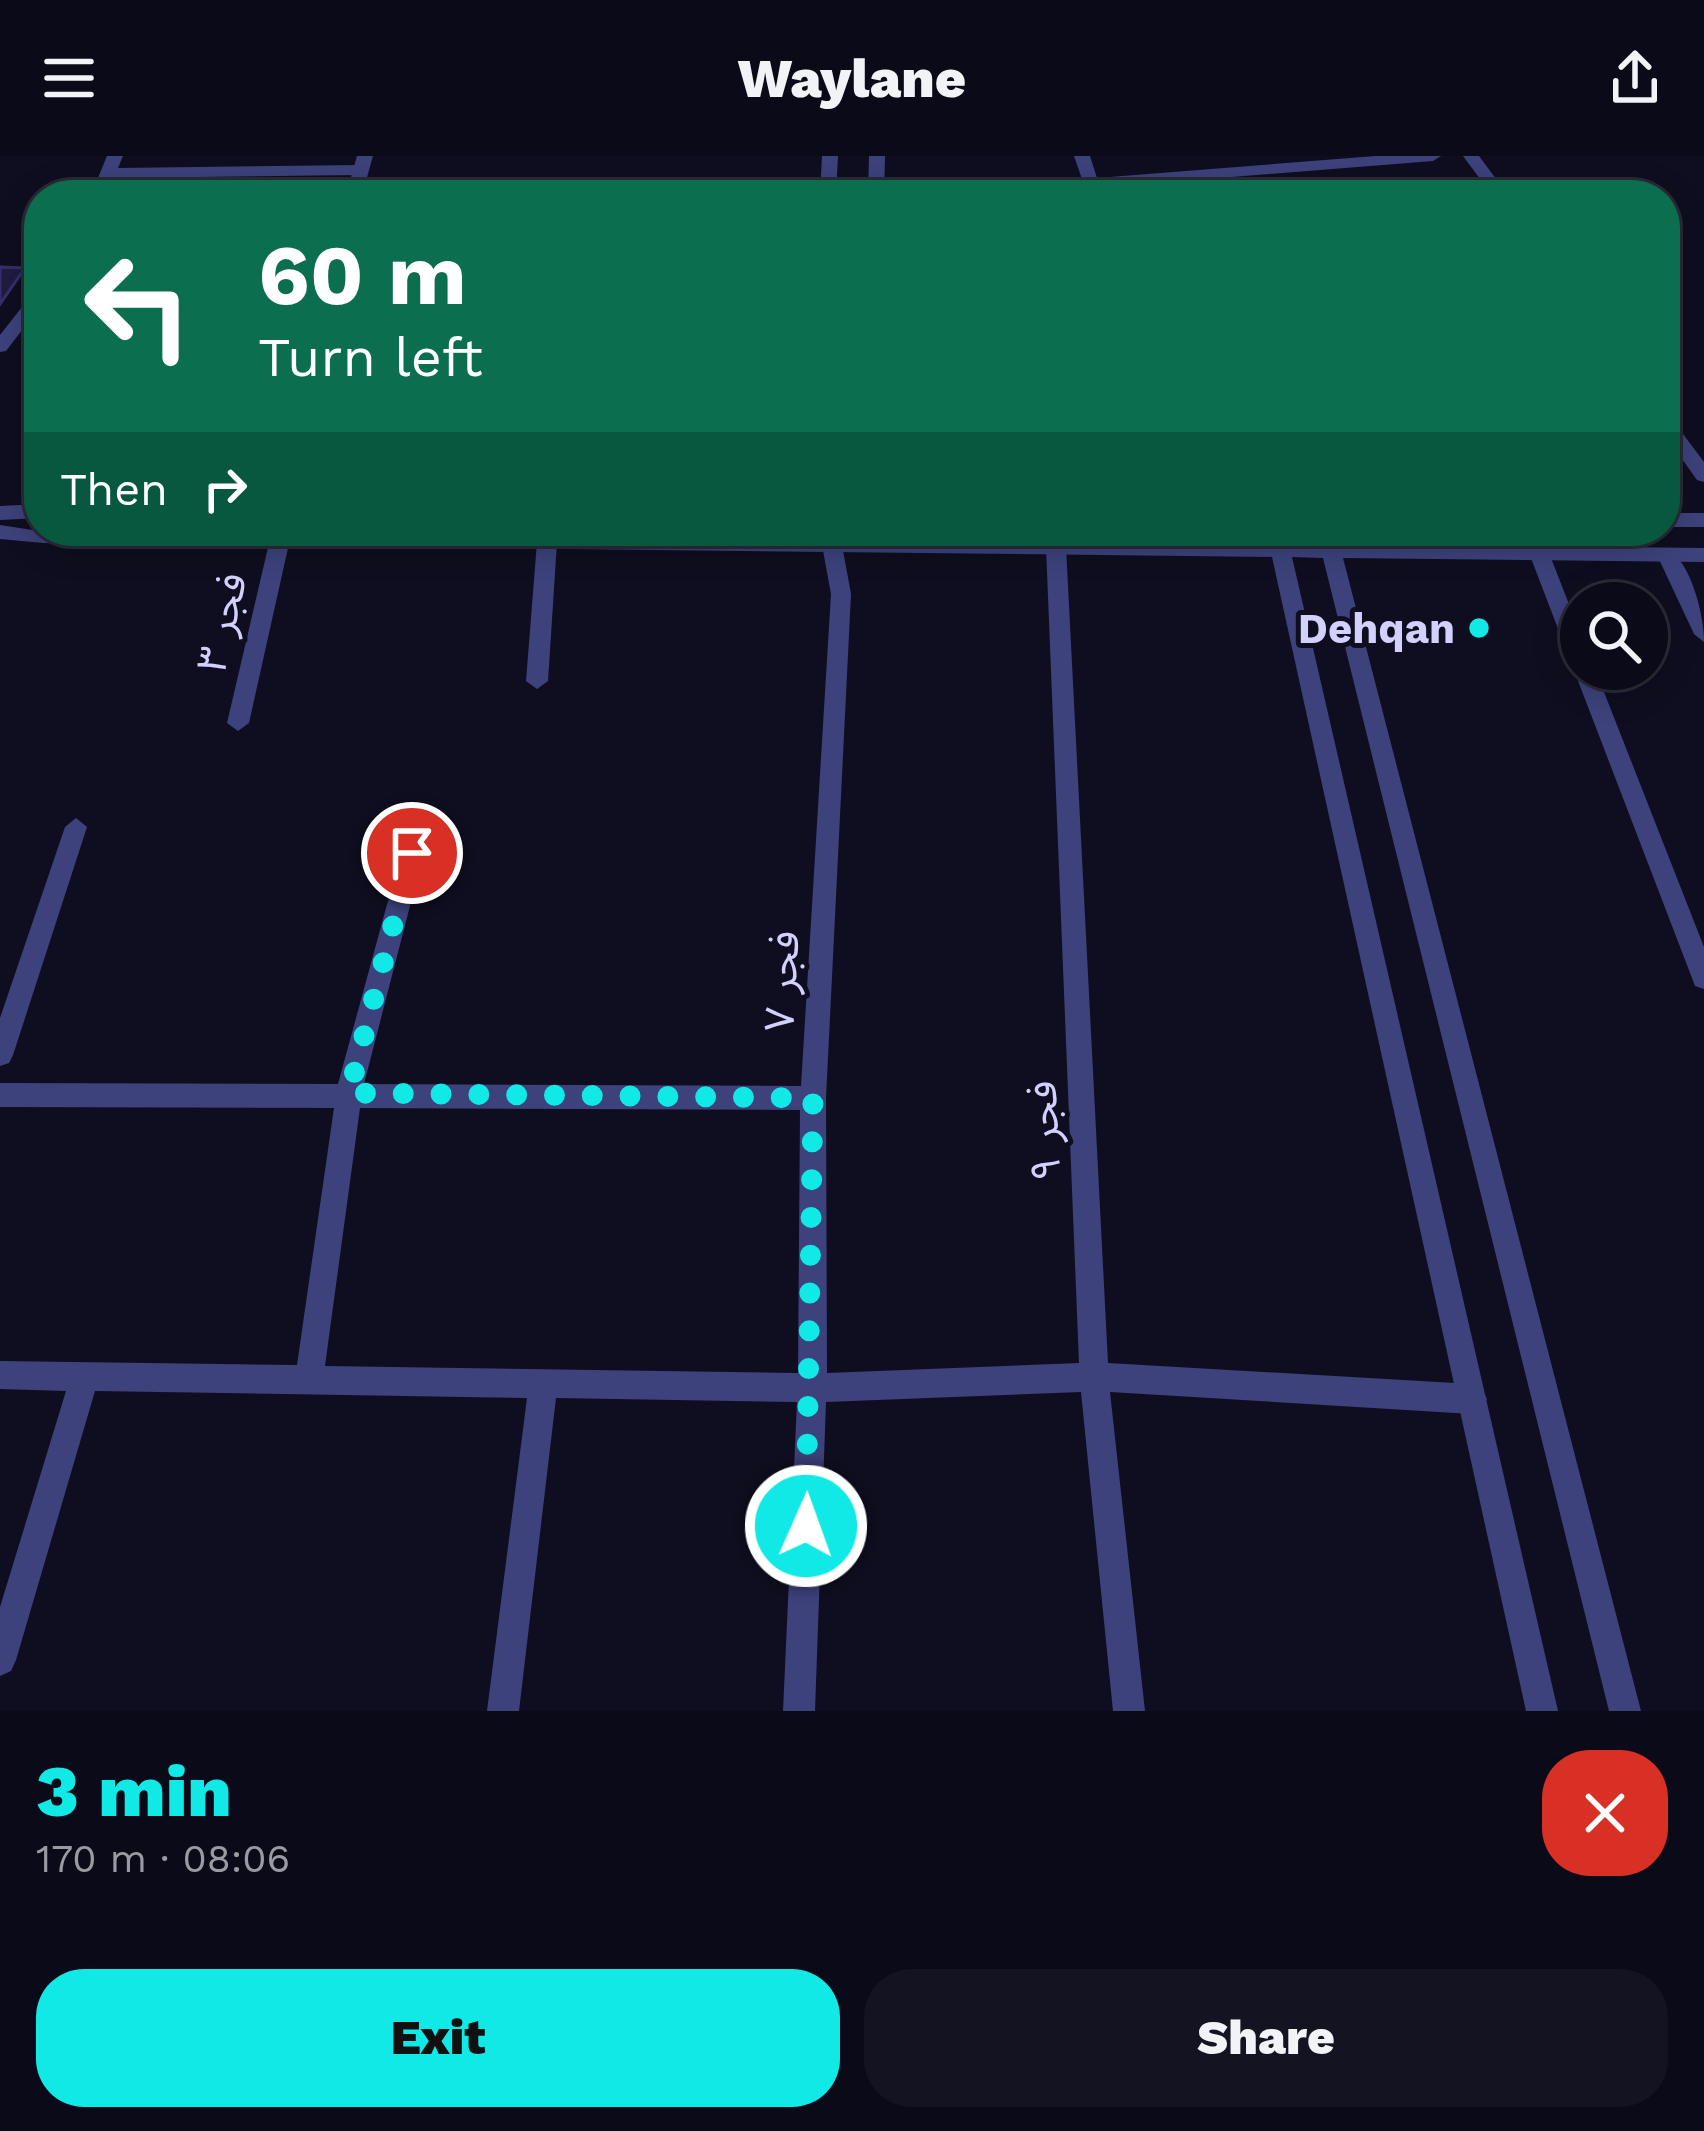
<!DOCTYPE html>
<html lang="en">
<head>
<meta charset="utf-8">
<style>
	body { margin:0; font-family:"Work Sans","Noto Sans Arabic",sans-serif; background:#141321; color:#f1f3f6; height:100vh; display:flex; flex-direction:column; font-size:45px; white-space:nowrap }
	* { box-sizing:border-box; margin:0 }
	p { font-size:39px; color:#9a9aa2 }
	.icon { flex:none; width:66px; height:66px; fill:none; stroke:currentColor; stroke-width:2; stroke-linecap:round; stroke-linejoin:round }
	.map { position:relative; height:1555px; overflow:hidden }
	.side { display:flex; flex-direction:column; background:#0b0a18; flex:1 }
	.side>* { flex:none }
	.banner { position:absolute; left:24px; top:24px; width:1656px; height:366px; border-radius:48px; box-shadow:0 6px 30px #0003,0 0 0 3px #2b2b37; background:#0b6e4f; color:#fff; overflow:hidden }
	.fabs { position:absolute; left:1560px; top:426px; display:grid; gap:24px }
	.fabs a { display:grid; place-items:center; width:108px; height:108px; border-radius:50%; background:#0b0a18; box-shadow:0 6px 30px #0003,0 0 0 3px #2b2b37; font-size:60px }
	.pin { position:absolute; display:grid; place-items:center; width:102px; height:102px; color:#fff; margin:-51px; border:6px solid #fff; border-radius:50%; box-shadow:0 3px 12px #0007 }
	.me { position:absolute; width:132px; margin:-66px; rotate:2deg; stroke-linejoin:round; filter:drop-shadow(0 0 9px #0008) }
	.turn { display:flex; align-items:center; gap:42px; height:252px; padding:0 36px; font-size:54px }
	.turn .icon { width:156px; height:156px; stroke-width:2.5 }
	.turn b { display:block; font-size:84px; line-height:102px }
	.then { display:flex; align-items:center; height:114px; padding:0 36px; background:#0003; gap:24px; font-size:45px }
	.round { display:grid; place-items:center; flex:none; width:126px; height:126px; border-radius:48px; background:#141321 }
	.head { display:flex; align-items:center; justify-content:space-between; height:204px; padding:0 36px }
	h1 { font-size:72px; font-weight:800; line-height:90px; color:#10e9e5 }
	.primary-button { display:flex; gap:24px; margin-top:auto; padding:24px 36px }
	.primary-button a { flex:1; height:138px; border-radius:48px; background:#10e9e5; color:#111; font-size:48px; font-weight:800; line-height:138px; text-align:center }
	.primary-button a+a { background:#141321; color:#f1f3f6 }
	header { display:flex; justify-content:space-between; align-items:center; height:156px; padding:0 36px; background:#0b0a18; font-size:54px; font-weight:800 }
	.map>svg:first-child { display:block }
	.building { fill:#1f1c40; stroke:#342f6a; stroke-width:3 }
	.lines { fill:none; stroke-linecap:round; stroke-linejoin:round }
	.minor { fill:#3d427c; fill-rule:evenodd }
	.tertiary { fill:#3d427c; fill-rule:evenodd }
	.route { stroke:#10e9e5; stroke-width:21; stroke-dasharray:0 37.8 }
	.poi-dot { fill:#10e9e5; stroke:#0f0e20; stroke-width:4.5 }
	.labels { text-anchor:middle; stroke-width:10; stroke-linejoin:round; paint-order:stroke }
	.street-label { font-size:42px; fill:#d1d1fc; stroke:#0f0e20 }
	.poi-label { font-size:42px; font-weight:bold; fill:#d1d1fc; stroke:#0f0e20; text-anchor:end }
</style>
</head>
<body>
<header><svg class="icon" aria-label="menu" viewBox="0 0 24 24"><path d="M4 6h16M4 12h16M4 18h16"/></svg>Waylane<svg class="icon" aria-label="share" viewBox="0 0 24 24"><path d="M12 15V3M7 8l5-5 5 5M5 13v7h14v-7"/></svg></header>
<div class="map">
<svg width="1704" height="1555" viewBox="0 0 1704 1555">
	<rect width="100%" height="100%" fill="#0f0e20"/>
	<polygon class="building" points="0,111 25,112 0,148"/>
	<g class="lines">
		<g class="minor">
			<polygon points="107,0 123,0 118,12 361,9 369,14 361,19 114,22 107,39 91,39"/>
			<polygon points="1074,0 1090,0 1097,22 1376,0 1441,0 1433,5 1005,39 938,39 946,34 1082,23"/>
			<polygon points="1463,0 1479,0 1508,39 1492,39"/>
			<polygon points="39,136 39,152 6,195 0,196 0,179 33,137"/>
			<polygon points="1665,260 1671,262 1704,306 1704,326 1697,324 1665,279"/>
			<polygon points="280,376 290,383 249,567 238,575 227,567 270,383"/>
			<polygon points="547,379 557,386 548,525 537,533 526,525 537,386"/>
			<path d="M 832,382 L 842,389 L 851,438 L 826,942 L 827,1217 L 1079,1207 L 1046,391 L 1056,384 L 1066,391 L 1108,1207 L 1472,1228 L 1482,1233 L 1487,1243 L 1482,1253 L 1472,1258 L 1110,1236 L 1145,1555 L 1113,1555 L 1081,1236 L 826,1246 L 815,1555 L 783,1555 L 797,1246 L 556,1242 L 519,1555 L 487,1555 L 527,1242 L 95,1235 L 16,1504 L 11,1515 L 0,1520 L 0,1451 L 66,1235 L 0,1233 L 0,1205 L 297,1209 L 334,952 L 0,951 L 0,927 L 338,928 L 412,657 L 423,648 L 434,657 L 364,928 L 801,930 L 831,438 L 822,389 ZM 360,952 L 800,954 L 798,1217 L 325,1210 Z"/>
			<polygon points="1539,390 1549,397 1581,479 1581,513 1595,513 1704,791 1704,833 1695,830 1692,822 1529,397"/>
			<path d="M 1667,392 C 1691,406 1704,459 1704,486 L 1694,478 L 1657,399 Z"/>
			<polygon points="76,662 87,671 13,899 9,907 0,910 0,862 65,671"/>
		</g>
		<g class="tertiary">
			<polygon points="357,0 373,0 362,39 346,39"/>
			<polygon points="822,0 838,0 836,39 820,39"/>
			<polygon points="869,0 885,0 884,39 868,39"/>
			<polygon points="39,348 39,362 0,364 0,350"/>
			<rect x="1665" y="357" width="39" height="14"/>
			<polygon points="0,369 39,375 1275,387 1281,375 1301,375 1295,387 1312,388 1302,375 1323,375 1336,388 1704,392 1704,406 1343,402 1641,1555 1609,1555 1323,402 1292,401 1558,1555 1526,1555 1272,401 43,387 0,383"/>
		</g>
	</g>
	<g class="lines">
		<polyline class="route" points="412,697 349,937 813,942 806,1370"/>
	</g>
	<circle class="poi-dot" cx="1479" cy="472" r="12"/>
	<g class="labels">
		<g class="street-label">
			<text transform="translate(221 466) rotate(-77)" y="15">فجر ۳</text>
			<text transform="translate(781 825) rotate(-87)" y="15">فجر ۷</text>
			<text transform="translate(1043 975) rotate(-93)" y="15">فجر ۹</text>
		</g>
		<g class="poi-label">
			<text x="1455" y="487">Dehqan</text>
		</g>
	</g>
</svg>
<div class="fabs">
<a><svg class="icon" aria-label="search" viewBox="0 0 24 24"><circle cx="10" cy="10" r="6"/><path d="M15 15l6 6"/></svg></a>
</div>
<div class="pin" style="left:412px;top:697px;background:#d93025"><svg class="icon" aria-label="arrive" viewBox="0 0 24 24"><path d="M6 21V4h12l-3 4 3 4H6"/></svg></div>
<svg class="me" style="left:806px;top:1370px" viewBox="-20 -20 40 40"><circle r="17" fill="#10e9e5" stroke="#fff" stroke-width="3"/><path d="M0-11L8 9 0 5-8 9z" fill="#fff"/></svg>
<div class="banner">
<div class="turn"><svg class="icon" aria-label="left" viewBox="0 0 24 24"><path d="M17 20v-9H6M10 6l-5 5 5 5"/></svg><div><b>60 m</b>Turn left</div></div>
<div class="then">Then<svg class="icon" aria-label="right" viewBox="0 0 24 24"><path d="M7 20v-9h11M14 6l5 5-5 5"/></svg></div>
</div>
</div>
<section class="side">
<div class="head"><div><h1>3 min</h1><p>170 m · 08:06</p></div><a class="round" style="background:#d93025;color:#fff"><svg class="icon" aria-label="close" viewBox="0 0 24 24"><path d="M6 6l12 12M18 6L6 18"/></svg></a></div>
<div class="primary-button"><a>Exit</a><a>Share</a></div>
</section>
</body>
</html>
